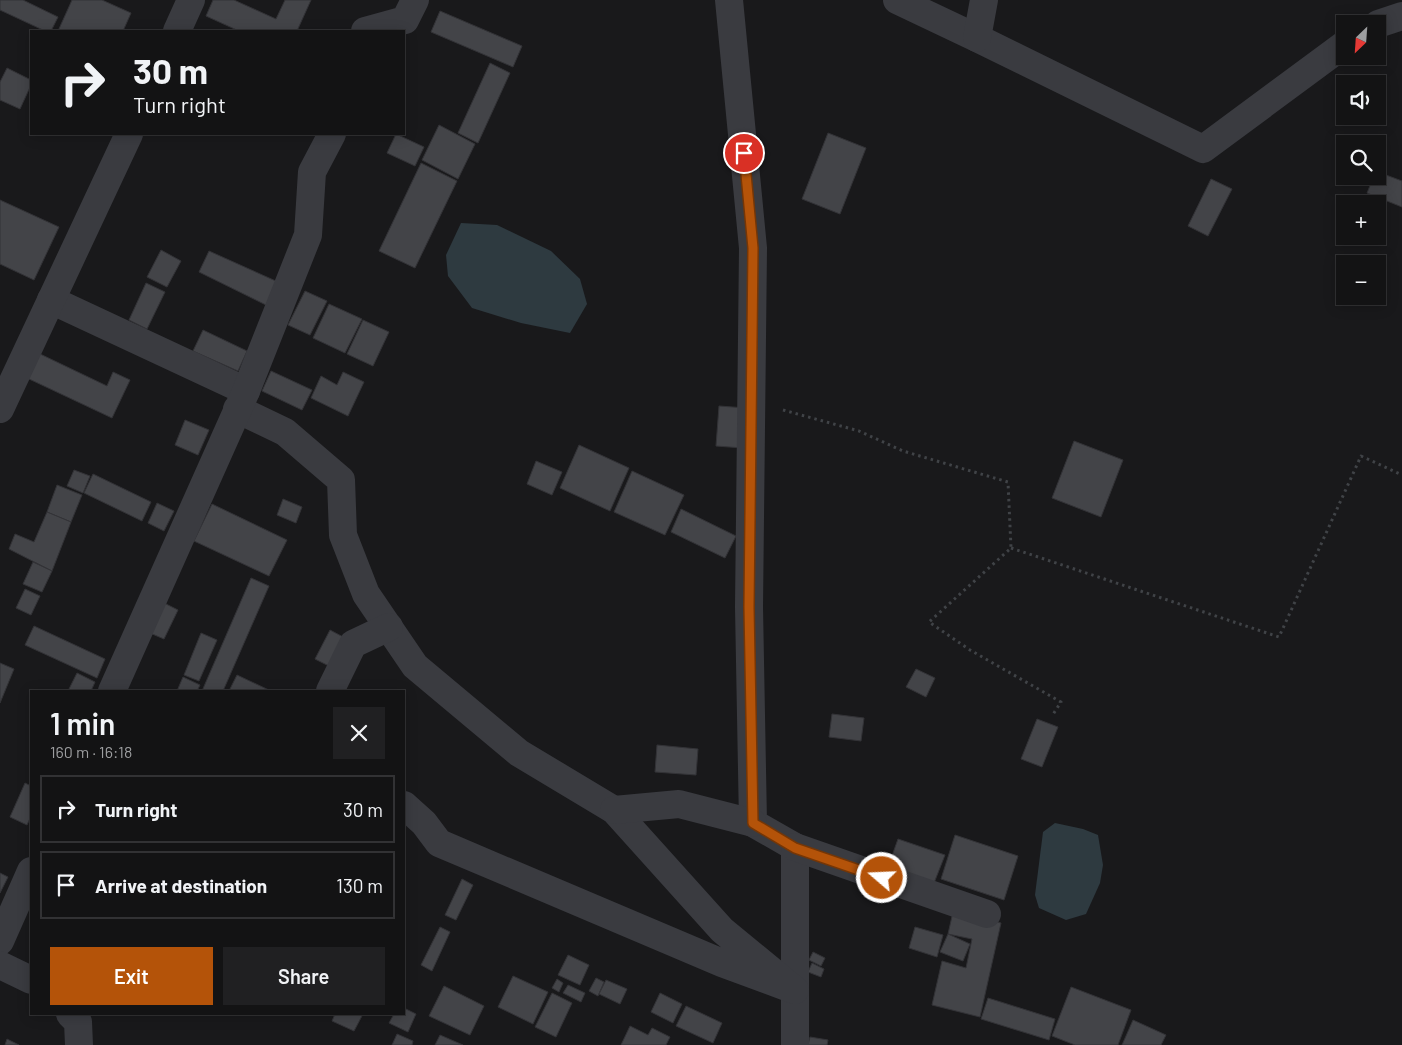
<!DOCTYPE html>
<html lang="en">
<head>
<meta charset="utf-8">
<style>
	body { margin:0; font-family:Barlow,sans-serif; background:#202022; color:#f1f3f6; height:100vh; display:flex; flex-direction:column; font-size:19px; white-space:nowrap }
	* { box-sizing:border-box; margin:0 }
	p { font-size:16px; color:#9d9ea0 }
	.icon { flex:none; width:28px; height:28px; fill:none; stroke:currentColor; stroke-width:2; stroke-linecap:round; stroke-linejoin:round }
	.map { position:relative; flex:1; overflow:hidden }
	.drawer { position:absolute; left:30px; top:690px; width:375px; height:325px; display:flex; flex-direction:column; background:#131314; border-radius:0px; box-shadow:0 2px 12px #0003,0 0 0 1px #323234 }
	.drawer>* { flex:none }
	.guide { position:absolute; left:30px; top:30px; width:375px; height:105px; border-radius:0px; box-shadow:0 2px 12px #0003,0 0 0 1px #323234; background:#131314; color:#f1f3f6; overflow:hidden }
	.needle { width:32px; rotate:205deg }
	.controls { position:absolute; left:1336px; top:15px; display:grid; gap:10px }
	.controls a { display:grid; place-items:center; width:50px; height:50px; border-radius:0px; background:#131314; box-shadow:0 2px 12px #0003,0 0 0 1px #323234; font-size:25px }
	.pin { position:absolute; display:grid; place-items:center; width:42px; height:42px; color:#fff; margin:-21px; border:2px solid #fff; border-radius:50%; box-shadow:0 1px 5px #0007 }
	.me { position:absolute; width:55px; margin:-28px; rotate:289deg; stroke-linejoin:round; filter:drop-shadow(0 0 4px #0008) }
	.turn { display:flex; align-items:center; gap:18px; height:105px; padding:0 20px; font-size:22px }
	.turn .icon { width:65px; height:65px; stroke-width:2.5 }
	.turn b { display:block; font-size:35px; line-height:42px }
	.round { display:grid; place-items:center; flex:none; width:52px; height:52px; border-radius:0px; background:#202022 }
	.head { display:flex; align-items:center; justify-content:space-between; height:85px; padding:0 20px }
	h1 { font-size:30px; font-weight:600; line-height:38px }
	.action { display:flex; gap:10px; margin-top:auto; padding:10px 20px }
	.action a { flex:1; height:58px; border-radius:0px; background:#b45309; color:#fff; font-size:20px; font-weight:600; line-height:58px; text-align:center }
	.action a+a { background:#202022; color:#f1f3f6 }
	ul { padding:0; list-style:none }
	li { display:flex; align-items:center; gap:15px; height:68px; margin:0 10px 8px; padding:0 10px; border:2px solid #323234; border-radius:0px }
	li div { flex:1 }
	li b { display:block; font-size:19px }
	li em { font-style:normal }
	.map>svg:first-child { display:block }
	.water { fill:#2e3a40 }
	.building { fill:#434448; stroke:#333337 }
	.lines { fill:none; stroke-linecap:round; stroke-linejoin:round }
	.path { stroke:#404347; stroke-width:3; stroke-dasharray:2.5 4; stroke-linecap:butt }
	.street { stroke:#3a3b40; stroke-width:28 }
	.route-casing { stroke:#753606; stroke-width:12 }
	.route { stroke:#b45309; stroke-width:9 }
</style>
</head>
<body>
<div class="map">
<svg width="1402" height="1045" viewBox="0 0 1402 1045">
	<rect width="100%" height="100%" fill="#19191b"/>
	<g class="water">
		<polygon points="461,223 497,225 551,251 580,279 587,304 570,333 521,323 472,308 448,276 446,255"/>
		<polygon points="1055,823 1083,829 1098,835 1103,865 1100,883 1086,914 1066,920 1039,908 1035,895 1043,832"/>
	</g>
	<g class="building">
		<polygon points="0,0 23,0 58,17 51,31 45,31 0,10"/>
		<polygon points="72,0 102,0 131,13 123,31 58,31"/>
		<polygon points="213,0 234,0 276,19 285,0 311,0 297,31 239,31 206,16"/>
		<polygon points="440,11 522,46 513,67 431,32"/>
		<polygon points="490,63 510,73 478,143 458,133"/>
		<polygon points="7,68 31,80 31,85 20,109 0,100 0,82"/>
		<polygon points="439,125 475,144 458,179 422,160"/>
		<polygon points="828,133 866,148 840,214 802,199"/>
		<polygon points="396,134 424,147 415,166 387,153"/>
		<polygon points="421,163 457,181 415,268 379,251"/>
		<polygon points="1378,172 1402,181 1402,207 1367,193 1374,176 1378,176"/>
		<polygon points="1211,179 1232,189 1208,236 1188,226"/>
		<polygon points="0,200 59,227 34,280 0,264"/>
		<polygon points="161,250 181,261 167,287 147,277"/>
		<polygon points="209,251 278,282 266,305 199,272"/>
		<polygon points="146,283 165,292 147,329 129,320"/>
		<polygon points="305,291 327,301 310,335 288,325"/>
		<polygon points="329,304 362,319 345,353 313,338"/>
		<polygon points="363,320 389,332 373,366 347,354"/>
		<polygon points="203,330 247,351 238,371 193,351"/>
		<polygon points="38,353 107,386 113,372 130,380 112,418 27,378"/>
		<polygon points="271,371 312,390 302,410 262,391"/>
		<polygon points="343,372 364,382 348,416 311,398 321,376 337,385"/>
		<polygon points="719,406 746,408 743,448 716,446"/>
		<polygon points="185,420 209,430 198,455 175,445"/>
		<polygon points="1074,441 1123,460 1101,517 1052,498"/>
		<polygon points="579,445 629,468 610,511 560,488"/>
		<polygon points="536,461 562,472 552,495 527,484"/>
		<polygon points="74,470 90,476 83,493 67,486"/>
		<polygon points="632,471 684,495 665,535 614,512"/>
		<polygon points="93,474 151,502 142,521 84,493"/>
		<polygon points="57,485 82,495 71,522 47,512"/>
		<polygon points="283,499 302,507 296,523 277,515"/>
		<polygon points="157,503 174,511 164,531 148,523"/>
		<polygon points="212,504 287,540 269,576 194,541"/>
		<polygon points="681,509 736,536 725,558 671,532"/>
		<polygon points="47,512 71,522 52,571 9,549 15,534 34,542"/>
		<polygon points="33,562 52,571 42,592 23,584"/>
		<polygon points="251,578 269,586 223,691 202,691"/>
		<polygon points="25,589 40,596 31,615 16,608"/>
		<polygon points="164,603 178,610 164,639 150,633"/>
		<polygon points="34,626 105,659 97,678 25,645"/>
		<polygon points="330,630 345,638 331,667 315,659"/>
		<polygon points="201,633 217,640 199,681 184,675"/>
		<polygon points="0,663 14,669 0,703"/>
		<polygon points="916,669 935,678 926,697 906,687"/>
		<polygon points="77,673 95,682 91,691 68,691"/>
		<polygon points="237,675 271,691 229,691"/>
		<polygon points="183,677 200,685 197,691 177,691"/>
		<polygon points="832,714 864,718 861,741 829,737"/>
		<polygon points="1037,719 1058,727 1042,767 1021,759"/>
		<polygon points="657,745 698,749 696,775 655,772"/>
		<polygon points="25,783 31,786 31,816 27,825 10,817"/>
		<polygon points="955,835 1018,856 1004,900 941,879"/>
		<polygon points="898,839 945,855 934,883 888,867"/>
		<polygon points="0,873 8,877 0,893"/>
		<polygon points="462,879 473,885 456,920 445,915"/>
		<polygon points="953,912 1001,923 980,1017 932,1005 942,961 966,968 972,939 948,934"/>
		<polygon points="440,927 450,932 432,971 421,965"/>
		<polygon points="915,927 943,935 937,957 909,948"/>
		<polygon points="948,934 970,944 963,961 940,952"/>
		<polygon points="813,952 825,958 821,966 809,960"/>
		<polygon points="568,955 589,965 580,985 558,975"/>
		<polygon points="812,963 824,969 821,977 808,972"/>
		<polygon points="513,976 548,992 533,1024 498,1007"/>
		<polygon points="596,978 604,982 598,996 589,991"/>
		<polygon points="557,979 563,983 559,992 552,988"/>
		<polygon points="606,980 627,989 620,1004 599,994"/>
		<polygon points="568,985 585,993 581,1002 563,993"/>
		<polygon points="444,986 484,1006 470,1035 429,1016"/>
		<polygon points="1071,987 1131,1010 1118,1045 1075,1045 1052,1036"/>
		<polygon points="552,993 572,1003 556,1037 535,1027"/>
		<polygon points="660,993 682,1004 673,1023 651,1012"/>
		<polygon points="988,998 1055,1019 1049,1040 981,1019"/>
		<polygon points="686,1006 722,1023 713,1043 676,1026"/>
		<polygon points="404,1008 416,1014 408,1032 389,1023 394,1014 404,1014"/>
		<polygon points="335,1014 363,1014 354,1031 332,1021"/>
		<polygon points="1133,1020 1166,1035 1161,1045 1122,1045"/>
		<polygon points="630,1026 648,1035 652,1028 670,1037 666,1045 621,1045"/>
		<polygon points="397,1034 413,1041 412,1045 392,1045"/>
		<polygon points="440,1035 463,1045 435,1045"/>
		<polygon points="810,1037 828,1040 827,1045 808,1045"/>
		<polygon points="7,1039 19,1045 5,1045"/>
	</g>
	<g class="lines">
		<g class="path">
			<polyline points="783,410 859,431 903,451 1008,482 1011,548 929,622 970,650 1061,702 1052,716"/>
			<polyline points="1011,548 1279,637 1361,456 1402,475"/>
		</g>
		<g class="street">
			<polyline points="729,0 753,248 749,607 753,823 795,847 795,1045"/>
			<polyline points="897,0 977,38 1203,149 1345,44"/>
			<polyline points="1378,24 1402,16"/>
			<polyline points="177,31 191,0"/>
			<polyline points="365,31 405,20 415,0"/>
			<polyline points="977,38 984,0"/>
			<polyline points="51,300 246,391"/>
			<polyline points="0,409 129,134"/>
			<polyline points="237,409 285,432 341,480 343,535 366,594 415,666 519,753 614,810 722,930 795,990 722,963 439,843 424,823 404,805"/>
			<polyline points="112,691 246,391 308,235 312,172 332,134"/>
			<polyline points="330,691 353,644 389,627"/>
			<polyline points="614,810 679,804 753,823"/>
			<polyline points="795,847 987,914"/>
			<polyline points="0,941 31,871"/>
			<polyline points="0,965 31,980"/>
			<polyline points="70,1014 78,1022 79,1045"/>
		</g>
	</g>
	<g class="lines">
		<g class="route-casing">
			<polyline id="route" points="744,153 753,248 749,607 753,823 795,848 882,878"/>
		</g>
		<use href="#route" class="route"/>
	</g>
</svg>
<div class="controls">
<a><svg class="needle" viewBox="-14 -14 28 28"><path d="M0-13l5 13h-10z" fill="#e53935"/><path d="M0 13l5-13h-10z" fill="#9d9ea0"/></svg></a>
<a><svg class="icon" aria-label="sound" viewBox="0 0 24 24"><path d="M4 9h4l5-4v14l-5-4H4zM17 9q2 3 0 6"/></svg></a>
<a><svg class="icon" aria-label="search" viewBox="0 0 24 24"><circle cx="10" cy="10" r="6"/><path d="M15 15l6 6"/></svg></a>
<a>+</a>
<a>−</a>
</div>
<div class="pin" style="left:744px;top:153px;background:#d93025"><svg class="icon" aria-label="arrive" viewBox="0 0 24 24"><path d="M6 21V4h12l-3 4 3 4H6"/></svg></div>
<svg class="me" style="left:882px;top:878px" viewBox="-20 -20 40 40"><circle r="17" fill="#b45309" stroke="#fff" stroke-width="3"/><path d="M0-11L8 9 0 5-8 9z" fill="#fff"/></svg>
<div class="guide">
<div class="turn"><svg class="icon" aria-label="right" viewBox="0 0 24 24"><path d="M7 20v-9h11M14 6l5 5-5 5"/></svg><div><b>30 m</b>Turn right</div></div>
</div>
<section class="drawer">
<div class="head"><div><h1>1 min</h1><p>160 m · 16:18</p></div><a class="round"><svg class="icon" aria-label="close" viewBox="0 0 24 24"><path d="M6 6l12 12M18 6L6 18"/></svg></a></div>
<ul>
<li><svg class="icon" aria-label="right" viewBox="0 0 24 24"><path d="M7 20v-9h11M14 6l5 5-5 5"/></svg><div><b>Turn right</b></div><em>30 m</em></li>
<li><svg class="icon" aria-label="arrive" viewBox="0 0 24 24"><path d="M6 21V4h12l-3 4 3 4H6"/></svg><div><b>Arrive at destination</b></div><em>130 m</em></li>
</ul>
<div class="action"><a>Exit</a><a>Share</a></div>
</section>
</div>
</body>
</html>
